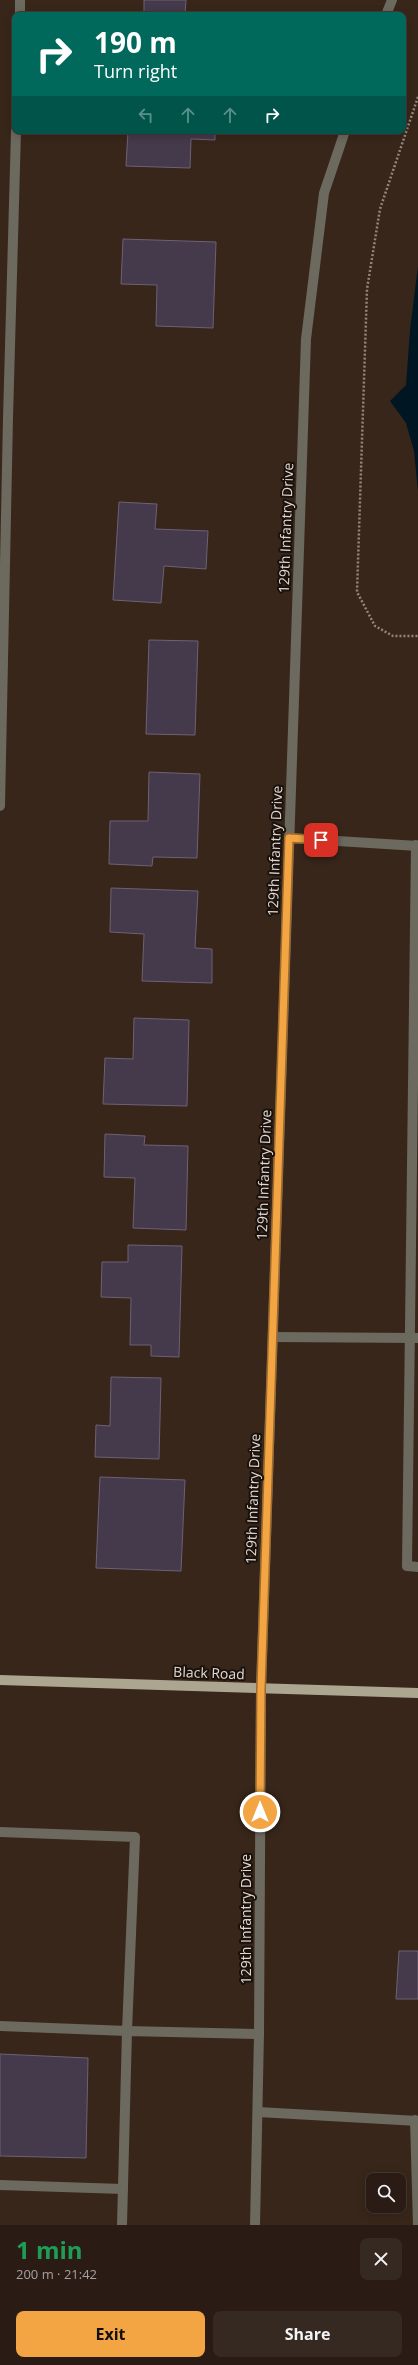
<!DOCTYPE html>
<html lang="en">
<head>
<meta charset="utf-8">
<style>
	body { margin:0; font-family:"Open Sans",sans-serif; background:#362922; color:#f1f3f6; height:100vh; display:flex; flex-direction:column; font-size:15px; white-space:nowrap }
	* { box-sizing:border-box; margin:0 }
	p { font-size:13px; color:#a5a1a0 }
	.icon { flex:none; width:22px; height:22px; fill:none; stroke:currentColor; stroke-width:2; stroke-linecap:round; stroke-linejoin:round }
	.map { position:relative; height:2225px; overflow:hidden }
	.drawer { display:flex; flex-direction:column; background:#2a1c14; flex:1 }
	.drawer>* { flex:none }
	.top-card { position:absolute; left:12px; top:12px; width:394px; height:122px; border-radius:8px; box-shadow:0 2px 10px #0003,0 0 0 1px #463a34; background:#00695c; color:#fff; overflow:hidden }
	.controls { position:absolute; left:366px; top:2173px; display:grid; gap:8px }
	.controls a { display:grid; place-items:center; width:40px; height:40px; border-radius:8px; background:#2a1c14; box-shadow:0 2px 10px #0003,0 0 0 1px #463a34; font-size:20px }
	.pin { position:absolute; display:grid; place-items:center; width:34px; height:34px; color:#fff; margin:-17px; border-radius:8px; box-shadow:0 2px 6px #0006 }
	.me { position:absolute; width:44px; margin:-22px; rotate:0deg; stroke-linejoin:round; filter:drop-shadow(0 0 3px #0008) }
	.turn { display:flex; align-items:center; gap:14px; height:84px; padding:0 16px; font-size:18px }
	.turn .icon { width:52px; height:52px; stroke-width:2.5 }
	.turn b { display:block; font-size:28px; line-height:34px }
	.lanes { display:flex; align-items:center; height:38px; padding:0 16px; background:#0003; justify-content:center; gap:20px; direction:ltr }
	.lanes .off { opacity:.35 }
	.round { display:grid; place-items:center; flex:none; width:42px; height:42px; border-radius:8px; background:#362922 }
	.summary { display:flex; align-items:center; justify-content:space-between; height:68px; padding:0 16px }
	h1 { font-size:24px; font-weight:700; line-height:30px; color:#1e9e55 }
	.action { display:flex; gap:8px; margin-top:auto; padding:8px 16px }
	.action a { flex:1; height:46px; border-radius:8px; background:#f3a443; color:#111; font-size:16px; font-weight:700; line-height:46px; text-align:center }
	.action a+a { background:#362922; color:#f1f3f6 }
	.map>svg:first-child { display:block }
	.water { fill:#001622 }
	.building { fill:#45394c; stroke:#6d6175 }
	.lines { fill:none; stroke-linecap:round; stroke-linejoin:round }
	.path { stroke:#95867c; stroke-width:2.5; stroke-dasharray:2 2; stroke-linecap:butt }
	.minor { stroke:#6c695f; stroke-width:10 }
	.major { stroke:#aca691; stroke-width:10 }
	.route-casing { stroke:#9e6b2c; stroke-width:10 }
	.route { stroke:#f3a443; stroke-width:7 }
	.labels { text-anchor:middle; stroke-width:4; stroke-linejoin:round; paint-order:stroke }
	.street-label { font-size:14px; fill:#e5d8d0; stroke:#19110c }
</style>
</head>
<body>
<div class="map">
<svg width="418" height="2225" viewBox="0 0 418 2225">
	<rect width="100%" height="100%" fill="#38261a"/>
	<polygon class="water" points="418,266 418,492 414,451 406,423 390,401 406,385 410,330"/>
	<g class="building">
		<polygon points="144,0 186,0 185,13 144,12"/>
		<polygon points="128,131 215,131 215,140 191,139 190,168 126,166"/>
		<polygon points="123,239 216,242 213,328 156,326 157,285 121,284"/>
		<polygon points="119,502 157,504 155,529 208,531 206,569 164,566 161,603 113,600"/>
		<polygon points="149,640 198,641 195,735 146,734"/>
		<polygon points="149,772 200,774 197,858 153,857 152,866 109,864 110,821 148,821"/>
		<polygon points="111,888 198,891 195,948 212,949 212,983 142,981 144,934 110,932"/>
		<polygon points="134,1018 189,1020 187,1106 103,1104 105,1058 133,1059"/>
		<polygon points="105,1134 145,1136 144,1145 188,1146 186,1230 133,1228 135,1178 104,1177"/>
		<polygon points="128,1245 182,1246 179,1357 151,1356 151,1345 130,1345 131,1298 101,1297 102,1262 128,1262"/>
		<polygon points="111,1377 161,1378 159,1459 95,1457 96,1425 110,1426"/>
		<polygon points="100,1477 185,1480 181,1571 96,1568"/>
		<polygon points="399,1951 418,1951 418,1999 396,1999"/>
		<polygon points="0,2054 88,2058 86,2158 0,2156"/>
	</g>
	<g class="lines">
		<polyline class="path" points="418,97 380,209 367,289 357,592 375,626 393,636 418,636"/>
		<g class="minor">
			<polyline points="20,15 20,0"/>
			<polyline points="386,15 392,0"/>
			<polyline points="0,806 8,418 16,131"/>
			<polyline points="289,838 418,846"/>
			<polyline points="416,845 407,1566 418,1567"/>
			<polyline points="273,1337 418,1338"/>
			<polyline points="0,1832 135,1837 127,2031 0,2026"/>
			<polyline points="258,2112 418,2121"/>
			<polyline points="415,2120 418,2225"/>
			<polyline points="0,2185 123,2189"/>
			<polyline points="122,2225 127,2031 259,2034"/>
			<polyline points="255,2225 259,2034 261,1689 306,339 324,193 345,131"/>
		</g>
		<polyline class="major" points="0,1680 418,1693"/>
	</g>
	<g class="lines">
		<g class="route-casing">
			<polyline id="route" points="260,1812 261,1689 289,838 321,840"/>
		</g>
		<use href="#route" class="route"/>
	</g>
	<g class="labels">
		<g class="street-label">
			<text transform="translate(286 528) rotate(-88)" y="5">129th Infantry Drive</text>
			<text transform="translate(275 851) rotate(-88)" y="5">129th Infantry Drive</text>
			<text transform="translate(264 1175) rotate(-88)" y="5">129th Infantry Drive</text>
			<text transform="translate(253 1499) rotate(-88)" y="5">129th Infantry Drive</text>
			<text transform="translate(209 1673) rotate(2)" y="5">Black Road</text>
			<text transform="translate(246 1919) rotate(-90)" y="5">129th Infantry Drive</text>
		</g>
	</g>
</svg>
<div class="controls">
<a><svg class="icon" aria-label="search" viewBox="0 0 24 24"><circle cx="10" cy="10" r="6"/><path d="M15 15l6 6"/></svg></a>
</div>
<div class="pin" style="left:321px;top:840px;background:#d93025"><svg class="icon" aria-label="arrive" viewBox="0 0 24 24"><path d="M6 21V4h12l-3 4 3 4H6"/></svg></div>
<svg class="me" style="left:260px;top:1812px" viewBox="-20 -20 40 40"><circle r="17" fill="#f3a443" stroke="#fff" stroke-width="3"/><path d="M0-11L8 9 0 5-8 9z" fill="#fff"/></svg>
<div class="top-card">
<div class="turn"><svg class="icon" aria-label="right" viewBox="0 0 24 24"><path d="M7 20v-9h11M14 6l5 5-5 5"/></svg><div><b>190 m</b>Turn right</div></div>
<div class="lanes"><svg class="icon off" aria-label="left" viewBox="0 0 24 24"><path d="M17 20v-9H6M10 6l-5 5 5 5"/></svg><svg class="icon off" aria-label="ahead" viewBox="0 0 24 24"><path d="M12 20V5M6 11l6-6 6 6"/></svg><svg class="icon off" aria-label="ahead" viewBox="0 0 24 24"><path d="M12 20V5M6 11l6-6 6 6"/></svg><svg class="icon" aria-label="right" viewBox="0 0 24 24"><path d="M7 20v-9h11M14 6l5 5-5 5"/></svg></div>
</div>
</div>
<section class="drawer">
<div class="summary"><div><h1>1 min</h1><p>200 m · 21:42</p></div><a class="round"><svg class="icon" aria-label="close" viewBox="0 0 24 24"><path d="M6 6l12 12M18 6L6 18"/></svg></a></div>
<div class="action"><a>Exit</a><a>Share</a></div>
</section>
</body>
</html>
